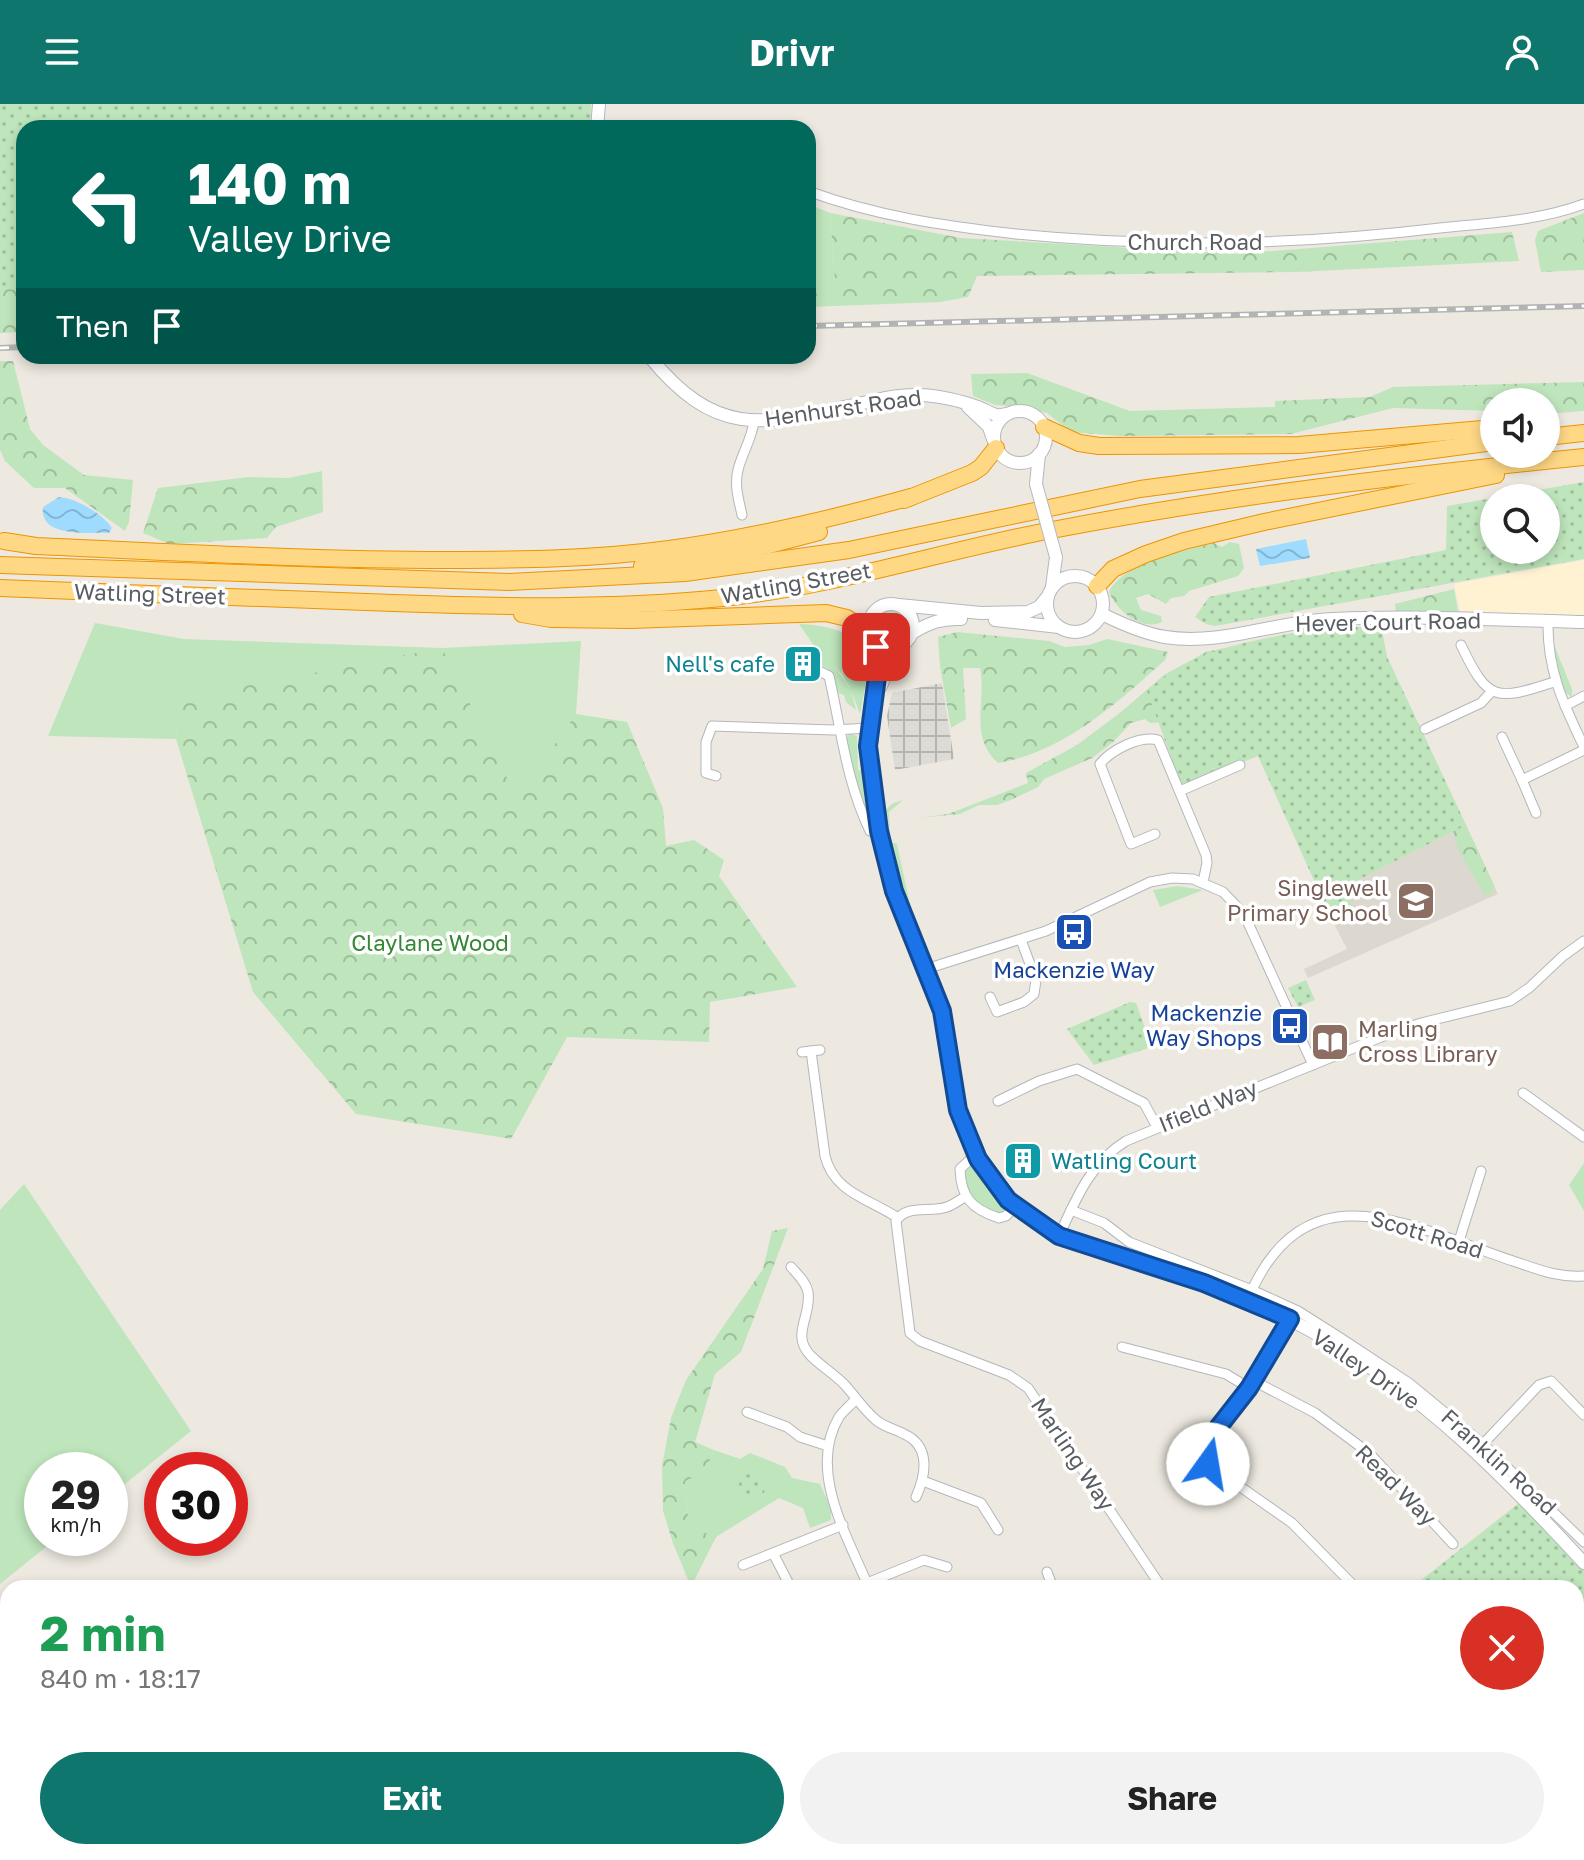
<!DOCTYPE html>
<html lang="en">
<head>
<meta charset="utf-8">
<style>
	body { margin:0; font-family:"Golos Text",sans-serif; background:#f2f2f2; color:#222; height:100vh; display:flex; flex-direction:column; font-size:30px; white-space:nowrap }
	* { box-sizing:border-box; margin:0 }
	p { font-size:26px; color:#767676 }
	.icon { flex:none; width:44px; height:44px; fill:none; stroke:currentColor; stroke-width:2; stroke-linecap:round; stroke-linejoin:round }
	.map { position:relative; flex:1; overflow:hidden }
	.side { position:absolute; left:0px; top:1476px; width:1584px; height:280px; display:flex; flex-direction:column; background:#fff; border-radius:24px 24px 0 0; box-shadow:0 4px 12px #0003 }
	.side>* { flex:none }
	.guide { position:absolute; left:16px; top:16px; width:800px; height:244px; border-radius:24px; box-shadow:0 4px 12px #0003; background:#00695c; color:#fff; overflow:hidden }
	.tools { position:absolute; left:1480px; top:284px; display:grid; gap:16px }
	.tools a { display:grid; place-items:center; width:80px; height:80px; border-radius:50%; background:#fff; box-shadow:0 4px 12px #0003; font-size:40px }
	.speed { position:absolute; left:24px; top:1348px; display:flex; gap:16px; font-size:40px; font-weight:700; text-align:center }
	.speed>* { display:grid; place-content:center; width:104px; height:104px; border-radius:50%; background:#fff; box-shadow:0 4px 12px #0003; line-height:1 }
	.speed small { font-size:20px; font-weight:400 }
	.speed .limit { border:12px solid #d22; background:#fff; color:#111 }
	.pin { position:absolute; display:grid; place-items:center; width:68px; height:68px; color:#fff; margin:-34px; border-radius:16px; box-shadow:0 4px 12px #0006 }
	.me { position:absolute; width:88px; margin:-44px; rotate:13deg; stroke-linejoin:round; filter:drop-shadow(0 0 6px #0008) }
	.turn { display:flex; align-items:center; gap:28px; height:168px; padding:0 40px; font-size:36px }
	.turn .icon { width:104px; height:104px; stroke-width:2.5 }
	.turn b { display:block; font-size:56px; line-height:68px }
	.then { display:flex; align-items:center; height:76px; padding:0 40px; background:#0003; gap:16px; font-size:30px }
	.round { display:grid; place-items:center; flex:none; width:84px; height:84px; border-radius:42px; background:#f2f2f2 }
	.overview { display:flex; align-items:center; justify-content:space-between; height:136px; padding:0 40px }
	h1 { font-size:48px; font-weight:700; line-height:60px; color:#1e9e55 }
	.action { display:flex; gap:16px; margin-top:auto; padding:16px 40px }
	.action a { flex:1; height:92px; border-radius:48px; background:#0f766e; color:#fff; font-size:32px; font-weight:700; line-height:92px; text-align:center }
	.action a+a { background:#f2f2f2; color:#222 }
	header { display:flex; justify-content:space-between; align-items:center; height:104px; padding:0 40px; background:#0f766e; color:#fff; font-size:36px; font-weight:700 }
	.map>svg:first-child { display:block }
	.commercial { fill:#fef2d3 }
	.industrial { fill:url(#industrial-grid) }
	.education { fill:#ddd8cf }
	.grass { fill:#bee5bb }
	.forest { fill:url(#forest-crowns) }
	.park { fill:url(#park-dots); fill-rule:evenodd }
	.water { fill:url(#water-waves) }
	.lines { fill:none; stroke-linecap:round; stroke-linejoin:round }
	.street-casing { stroke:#b3b7bc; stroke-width:11 }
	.secondary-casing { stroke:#b4b8be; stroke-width:14 }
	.highway-casing { stroke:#ed9400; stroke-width:18 }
	.street { stroke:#fff; stroke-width:9 }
	.secondary { stroke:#fff; stroke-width:12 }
	.highway { stroke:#ffd885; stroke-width:16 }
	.rail-casing { stroke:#b2b3b3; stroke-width:6 }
	.rail { stroke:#fff; stroke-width:3; stroke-dasharray:9; stroke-linecap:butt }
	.secondary-bridge-casing { stroke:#b4b8be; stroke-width:14; stroke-linecap:butt }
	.secondary-bridge { stroke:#fff; stroke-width:12 }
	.route-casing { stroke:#114b97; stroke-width:20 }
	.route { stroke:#1a73e8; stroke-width:14 }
	.labels { text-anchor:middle; stroke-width:7; stroke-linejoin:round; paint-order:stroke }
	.street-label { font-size:22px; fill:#595d62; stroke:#fff }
	.culture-label { font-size:22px; fill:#0d838f; stroke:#fff; text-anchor:end }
	.education-label { font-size:22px; fill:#785e54; stroke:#fff; text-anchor:end }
	.park-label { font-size:22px; fill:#348733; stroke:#fff }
	.transit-label { font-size:22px; fill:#164399; stroke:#fff }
</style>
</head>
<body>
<header><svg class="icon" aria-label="menu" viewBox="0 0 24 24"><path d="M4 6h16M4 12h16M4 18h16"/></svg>Drivr<svg class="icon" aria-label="person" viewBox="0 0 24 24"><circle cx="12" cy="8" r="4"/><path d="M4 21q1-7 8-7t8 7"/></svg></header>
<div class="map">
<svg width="1584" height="1756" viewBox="0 0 1584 1756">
	<defs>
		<pattern id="industrial-grid" width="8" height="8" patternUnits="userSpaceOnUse" patternTransform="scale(2)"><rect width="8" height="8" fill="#dddbd5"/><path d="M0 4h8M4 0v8" fill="none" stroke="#b6b5b0"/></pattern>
		<pattern id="forest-crowns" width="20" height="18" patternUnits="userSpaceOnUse" patternTransform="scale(2)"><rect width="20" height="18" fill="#bee5bb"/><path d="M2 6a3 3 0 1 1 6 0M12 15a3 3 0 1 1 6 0" fill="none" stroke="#9dbd9b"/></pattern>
		<pattern id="park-dots" width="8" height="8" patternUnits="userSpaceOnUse" patternTransform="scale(2)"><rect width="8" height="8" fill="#bee5bb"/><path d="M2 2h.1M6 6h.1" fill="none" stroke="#9dbd9b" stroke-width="1.8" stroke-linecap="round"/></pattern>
		<pattern id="water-waves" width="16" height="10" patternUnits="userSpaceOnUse" patternTransform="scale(2)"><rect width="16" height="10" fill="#9edbff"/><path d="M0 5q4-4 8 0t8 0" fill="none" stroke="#84b5d2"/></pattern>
	</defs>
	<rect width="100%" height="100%" fill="#ede9e0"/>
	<polygon class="commercial" points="1584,456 1584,512 1461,512 1454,480"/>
	<polygon class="industrial" points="942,579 954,655 895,666 887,612 892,589"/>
	<polygon class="education" points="1466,721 1498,790 1308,874 1304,865 1347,845 1331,814 1352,804 1345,782"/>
	<g class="grass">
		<polygon points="808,100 830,109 835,178 808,180"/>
		<circle cx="891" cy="522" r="16"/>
		<polygon points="95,519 184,535 442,544 581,537 576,610 517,695 180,595 176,635 48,632"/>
		<path d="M 799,520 C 826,521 847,526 866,545 L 869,562 L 860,610 L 851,586 L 856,606 L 846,598 L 844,591 L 836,588 L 828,565 L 812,555 L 811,551 L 805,550 L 804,546 C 827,548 838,568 850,584 L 842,570 L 819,549 Z"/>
		<path d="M 1552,536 L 1572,585 L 1572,593 C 1555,584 1554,554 1552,536 Z"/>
		<polygon points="850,630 857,632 858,666 863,666 872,720 851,672 846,634"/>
		<path d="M 903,696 L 889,708 L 890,738 L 897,740 L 912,810 L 930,855 L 926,852 C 915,824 873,730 887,705 C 891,699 897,698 903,696 Z"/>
		<polygon points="1178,782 1203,786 1160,803 1153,786"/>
		<polygon points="1584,1059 1584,1107 1569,1081"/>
		<polygon points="972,1060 1005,1100 1004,1110 995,1110 968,1092 962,1068"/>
		<polygon points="24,1080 191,1327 110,1392 110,1366 42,1366 42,1434 57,1434 0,1480 0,1106"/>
		<polygon points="714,1346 740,1355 750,1349 785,1363 792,1374 820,1380 831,1405 831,1416 810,1424 803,1404 779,1394 716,1433 708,1435 705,1425 688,1413 685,1378 707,1363"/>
	</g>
	<g class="forest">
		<polygon points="0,64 24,84 24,228 0,229"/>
		<polygon points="830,109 961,134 1234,150 1512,128 1519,157 1296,168 977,172 968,193 940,198 808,203 808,180 835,177"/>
		<polygon points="1584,109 1584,166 1541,168 1535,136 1538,127"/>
		<polygon points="0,257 13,257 30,325 43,341 84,371 133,376 129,418 125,427 65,384 34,384 5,357 0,346"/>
		<polygon points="1027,269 1130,307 1275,303 1275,297 1370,293 1393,283 1584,278 1584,307 1546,310 1546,298 1494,298 1494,307 1393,304 1291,330 1120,332 1071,328 1047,309 1021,303 995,301 973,292 971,270"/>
		<polygon points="322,367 323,408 276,423 267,434 169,440 143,429 158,384 249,373 288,374"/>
		<path d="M 1230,438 L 1239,440 L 1244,464 L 1238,472 L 1189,487 L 1184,492 L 1171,494 L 1166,500 L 1148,490 L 1136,494 L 1141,506 L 1161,512 L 1162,518 C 1142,528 1116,506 1109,488 C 1121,460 1186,446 1214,439 L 1222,443 Z"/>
		<polygon points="1454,485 1459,512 1396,510 1395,500"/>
		<polygon points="1322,523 1381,523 1387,553 1494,781 1493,789 1484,791 1458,745 1449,712 1165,618 1150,619 1145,615 1131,619 1113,638 1092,654 1044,675 1038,683 1011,696 997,701 979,701 960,710 918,714 948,710 1028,679 1026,669 1077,641 1121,608 1164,571 1206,548"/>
		<path d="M 957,528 L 1049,537 L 1065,543 L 1089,541 L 1107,535 L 1168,548 L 1165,556 C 1117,599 1064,648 998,659 C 968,632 987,597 980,564 L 963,564 L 966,615 L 951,624 L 940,562 L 938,533 Z"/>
		<polygon points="442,544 517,694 576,610 627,618 663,704 666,742 694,736 724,756 719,772 797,883 710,898 709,938 567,933 511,1035 356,1010 253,888 176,635 179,595"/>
		<polygon points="788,1124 741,1248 715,1270 695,1338 714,1346 707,1363 685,1378 688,1413 705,1425 708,1435 716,1433 691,1483 673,1439 663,1407 662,1362 671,1314 686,1276 763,1165 772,1127"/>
	</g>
	<g class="park">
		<polygon points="0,0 591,0 590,24 24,24 24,186 0,185"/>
		<path d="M 1584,378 L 1584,455 L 1215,522 L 1206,520 L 1195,513 L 1209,493 L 1446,446 L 1447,402 ZM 1546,394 L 1546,446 L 1494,446 L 1494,394 Z"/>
		<path d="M 1322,523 L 1381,523 L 1387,553 L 1466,721 L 1346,782 L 1353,804 L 1331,814 L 1258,652 L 1182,683 L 1147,587 C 1195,541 1259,537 1322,523 Z"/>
		<polygon points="1306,876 1315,896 1298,903 1288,884"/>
		<polygon points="1130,898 1136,899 1152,943 1094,961 1067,925"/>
		<polygon points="757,1369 767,1377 764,1389 748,1396 737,1387 742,1371"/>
		<polygon points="1519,1399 1584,1466 1584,1727 1576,1732 1576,1484 1411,1484"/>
		<polygon points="1395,1748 1550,1748 1537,1756 1397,1756"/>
	</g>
	<g class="water">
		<path d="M 59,393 C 76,394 103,410 112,424 L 109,429 C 89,428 39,434 43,403 Z"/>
		<polygon points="1306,435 1310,454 1260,462 1256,445"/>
	</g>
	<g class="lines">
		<g class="street-casing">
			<g id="street">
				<path d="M 808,87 C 875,112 945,122 1016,130 C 1157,144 1299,141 1440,124 C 1488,119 1539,117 1584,100"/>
				<path d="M 742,411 C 739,397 734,381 738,366 C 742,349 752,335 754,317"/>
				<path d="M 1548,517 C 1547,566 1563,599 1584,643"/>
				<path d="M 1461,541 C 1488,598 1496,597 1554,578"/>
				<path d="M 817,566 L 829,572 C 841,624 846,678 870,727 L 879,727"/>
				<polyline points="1565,602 1584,592"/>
				<polyline points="1425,625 1481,599 1492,587"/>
				<polyline points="1502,633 1522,676"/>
				<polyline points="716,672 706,669 706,638 712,622 834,626 869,624"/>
				<polyline points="1180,687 1240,661"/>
				<polyline points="1536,709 1522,676 1584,646"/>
				<path d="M 1155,730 L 1131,740 L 1100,660 C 1111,646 1140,631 1158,636 L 1206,751 L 1207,759 L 1203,778"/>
				<polyline points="926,865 1046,827 1150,778 1172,774 1193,775 1223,788 1244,810 1313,961"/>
				<polyline points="990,893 997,908 1024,898 1034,890 1036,876 1021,836"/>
				<path d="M 811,947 L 825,1052 C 834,1089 870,1095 898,1114"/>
				<polyline points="802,948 820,946"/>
				<polyline points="1523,989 1584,1033"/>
				<polyline points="998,997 1039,977 1077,965 1144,999 1157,1023"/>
				<path d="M 975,1051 L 960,1065 C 961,1093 971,1105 999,1114 L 1006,1112 L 1015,1102"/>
				<path d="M 965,1093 C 959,1096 953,1101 947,1103 C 930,1109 906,1100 896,1117 L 910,1229 L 920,1237 L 1009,1271 L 1028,1284 L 1162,1484"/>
				<polyline points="1071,1106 1104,1119 1129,1138 1252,1186 1298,1207 1339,1233 1409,1279 1483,1340 1584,1438"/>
				<path d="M 1059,1132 C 1076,1095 1090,1059 1126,1037 L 1381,933 L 1421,919 L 1510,897 L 1529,884 L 1563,852 L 1584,837"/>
				<polyline points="1459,1137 1481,1067"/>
				<path d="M 791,1163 C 798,1171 806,1178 808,1188 C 812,1212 790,1231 811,1252 C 821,1262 834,1270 844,1280 C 855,1292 864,1306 876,1316 C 884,1323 895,1325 904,1330 C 931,1342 926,1371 916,1393"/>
				<path d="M 1252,1186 C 1310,1061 1416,1125 1513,1157 C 1537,1165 1558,1174 1584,1172"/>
				<polyline points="1290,1215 1249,1284 1206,1339 1202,1351 1208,1360 1292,1419 1356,1484"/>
				<polyline points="1122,1243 1226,1270 1249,1284"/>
				<polyline points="1254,1277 1315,1309 1369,1349 1453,1440"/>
				<path d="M 856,1295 C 851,1301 843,1307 839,1313 C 807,1367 848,1433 869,1484"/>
				<polyline points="747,1308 787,1323 800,1333 828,1342"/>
				<polyline points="1483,1340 1539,1281 1551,1277 1584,1311"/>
				<polyline points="923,1377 981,1399 998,1426"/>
				<polyline points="773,1449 791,1484"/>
				<polyline points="743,1461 843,1421"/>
				<polyline points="1047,1468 1053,1484"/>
				<polyline points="867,1479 924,1456 947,1463"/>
				<polyline points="1576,1737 1584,1732"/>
				<polyline points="904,1748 909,1756"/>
				<polyline points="1362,1748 1362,1756"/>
				<polyline points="466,1756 484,1748"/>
				<polyline points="809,1756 810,1748"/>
				<polyline points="1073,1756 1074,1748"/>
				<polyline points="1168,1756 1169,1748"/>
				<polyline points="1545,1756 1558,1748"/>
			</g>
		</g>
		<g class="secondary-casing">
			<g id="secondary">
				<polyline points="597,24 599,0"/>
				<path d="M 649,252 C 717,336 765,321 858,300 C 878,296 898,290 919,291 C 936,291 962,297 978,303 C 989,307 995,314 1006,310"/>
				<polyline points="968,303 989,323 993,335"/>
				<circle cx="1020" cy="333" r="26"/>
				<polyline points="1036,380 1039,350"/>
				<circle cx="1075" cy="500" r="28"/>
				<polyline points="1052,483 1056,453"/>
				<circle cx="891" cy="522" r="22"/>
				<polyline points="899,501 981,509 1028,508 1039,503 1048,492"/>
				<path d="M 1102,510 C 1122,520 1142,529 1165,533 C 1222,542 1277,517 1334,515 C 1417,511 1501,516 1584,518"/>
				<polyline points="995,516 1059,523"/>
				<path d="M 912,529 C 929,519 941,514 961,515"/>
				<path d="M 870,530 C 888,571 864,619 869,663 C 874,712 884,762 902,808 C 915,842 934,875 943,910 C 957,959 951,1009 977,1054 C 1022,1133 1082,1138 1160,1163 C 1214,1181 1270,1203 1320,1232 C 1423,1290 1505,1373 1584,1459"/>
				<polyline points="881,582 893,552 901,542"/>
			</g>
		</g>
		<g class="highway-casing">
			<g id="highway">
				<polyline points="1044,323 1079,339 1099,342 1299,341 1494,324"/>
				<polyline points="1546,333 1584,329"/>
				<polyline points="904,396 972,369 981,363 996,344"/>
				<path d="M 4,437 L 36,442 C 172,448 309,456 446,456 C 521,456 596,455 669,445 C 752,434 831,415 911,393"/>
				<polyline points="0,461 509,478 685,469 849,446 1140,385 1494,338"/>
				<polyline points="642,462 769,441 819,428"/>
				<polyline points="1097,482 1113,465 1146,450 1184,437 1264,418 1496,371"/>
				<path d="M 0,484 C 131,489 262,495 393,499 C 502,503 612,505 722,494 C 833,483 942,447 1052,426 C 1228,392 1406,371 1584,353"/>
				<polyline points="522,510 551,515 631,516 826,509 847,514 870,530"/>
			</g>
		</g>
		<use href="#street" class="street"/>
		<use href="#secondary" class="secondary"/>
		<use href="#highway" class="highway"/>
		<g class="rail-casing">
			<g id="rail">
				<polyline points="808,222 1584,202"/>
				<polyline points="0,244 24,243"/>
			</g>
		</g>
		<use href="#rail" class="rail"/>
		<g class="secondary-bridge-casing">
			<polyline id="secondary-bridge" points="1036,380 1056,453"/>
		</g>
		<use href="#secondary-bridge" class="secondary-bridge"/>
	</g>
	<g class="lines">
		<g class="route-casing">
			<polyline id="route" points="876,543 878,565 868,642 879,727 894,787 942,907 958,1006 978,1055 1008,1096 1059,1132 1204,1179 1290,1215 1249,1284 1206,1339 1202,1351 1208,1360"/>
		</g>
		<use href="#route" class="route"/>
	</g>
	<defs>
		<g id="building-square" transform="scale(2)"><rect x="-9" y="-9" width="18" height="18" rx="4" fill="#0f9aa8" stroke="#fff"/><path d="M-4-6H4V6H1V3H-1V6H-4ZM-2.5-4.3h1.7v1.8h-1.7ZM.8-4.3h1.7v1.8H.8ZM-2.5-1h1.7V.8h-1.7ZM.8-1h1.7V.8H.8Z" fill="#fff"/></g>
		<g id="school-square" transform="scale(2)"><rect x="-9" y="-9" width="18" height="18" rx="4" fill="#8d6e63" stroke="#fff"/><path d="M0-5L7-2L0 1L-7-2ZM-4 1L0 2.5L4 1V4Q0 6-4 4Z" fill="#fff"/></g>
		<g id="bus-square" transform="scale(2)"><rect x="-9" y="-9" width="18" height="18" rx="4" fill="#1a4fb4" stroke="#fff"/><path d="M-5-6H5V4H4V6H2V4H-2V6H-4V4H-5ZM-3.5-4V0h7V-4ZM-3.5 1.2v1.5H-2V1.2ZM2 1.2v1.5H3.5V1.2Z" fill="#fff"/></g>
		<g id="library-square" transform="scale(2)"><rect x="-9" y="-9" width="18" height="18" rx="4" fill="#8d6e63" stroke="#fff"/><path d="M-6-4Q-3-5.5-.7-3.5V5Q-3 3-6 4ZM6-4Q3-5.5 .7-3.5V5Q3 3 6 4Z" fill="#fff"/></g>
	</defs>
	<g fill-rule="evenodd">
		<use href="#building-square" x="803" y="560"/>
		<use href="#school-square" x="1416" y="797"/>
		<use href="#bus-square" x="1074" y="828"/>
		<use href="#bus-square" x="1290" y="922"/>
		<use href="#library-square" x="1330" y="938"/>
		<use href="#building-square" x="1023" y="1057"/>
	</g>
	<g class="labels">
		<g class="street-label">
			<text x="1195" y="146">Church Road</text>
			<text transform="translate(843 304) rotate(-8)" y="8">Henhurst Road</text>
			<text transform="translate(796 479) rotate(-10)" y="8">Watling Street</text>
			<text transform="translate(150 490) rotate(2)" y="8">Watling Street</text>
			<text transform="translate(1388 518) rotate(-1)" y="8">Hever Court Road</text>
			<text transform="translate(1208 1002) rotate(-22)" y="8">Ifield Way</text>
			<text transform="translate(1427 1130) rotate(17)" y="8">Scott Road</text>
			<text transform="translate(1366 1265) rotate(34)" y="8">Valley Drive</text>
			<text transform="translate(1073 1350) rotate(56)" y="8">Marling Way</text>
			<text transform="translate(1499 1358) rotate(42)" y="8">Franklin Road</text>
			<text transform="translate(1396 1381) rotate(45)" y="8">Read Way</text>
		</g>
		<g class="culture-label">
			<text x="775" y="568">Nell's cafe</text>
			<text x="1051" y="1065" text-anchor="start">Watling Court</text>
		</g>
		<g class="education-label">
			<text x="1388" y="792">Singlewell<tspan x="1388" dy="25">Primary School</tspan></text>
			<text x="1358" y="933" text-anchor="start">Marling<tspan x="1358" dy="25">Cross Library</tspan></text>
		</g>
		<g class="park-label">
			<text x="430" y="847">Claylane Wood</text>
		</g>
		<g class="transit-label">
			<text x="1074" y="874">Mackenzie Way</text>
			<text x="1262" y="917" text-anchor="end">Mackenzie<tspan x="1262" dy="25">Way Shops</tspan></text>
		</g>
	</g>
</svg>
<div class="tools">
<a><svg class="icon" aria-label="sound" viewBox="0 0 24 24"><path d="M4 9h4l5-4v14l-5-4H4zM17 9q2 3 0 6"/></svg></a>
<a><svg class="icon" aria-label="search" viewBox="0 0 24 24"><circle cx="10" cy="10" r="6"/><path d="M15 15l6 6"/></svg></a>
</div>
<div class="speed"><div>29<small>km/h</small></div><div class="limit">30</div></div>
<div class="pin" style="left:876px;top:543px;background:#d93025"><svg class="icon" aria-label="arrive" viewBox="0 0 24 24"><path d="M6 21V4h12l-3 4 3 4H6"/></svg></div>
<svg class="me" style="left:1208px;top:1360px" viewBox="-20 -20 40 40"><circle r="19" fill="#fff"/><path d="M0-13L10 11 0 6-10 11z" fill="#1a73e8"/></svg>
<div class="guide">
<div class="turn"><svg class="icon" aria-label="left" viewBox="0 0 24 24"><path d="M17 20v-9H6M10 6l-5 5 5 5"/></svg><div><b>140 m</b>Valley Drive</div></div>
<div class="then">Then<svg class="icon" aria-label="arrive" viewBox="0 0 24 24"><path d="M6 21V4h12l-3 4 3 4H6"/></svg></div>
</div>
<section class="side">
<div class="overview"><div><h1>2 min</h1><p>840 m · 18:17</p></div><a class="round" style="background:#d93025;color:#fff"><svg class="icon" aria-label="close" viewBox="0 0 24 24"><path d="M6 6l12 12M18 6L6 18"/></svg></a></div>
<div class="action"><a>Exit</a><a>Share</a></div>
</section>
</div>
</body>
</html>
